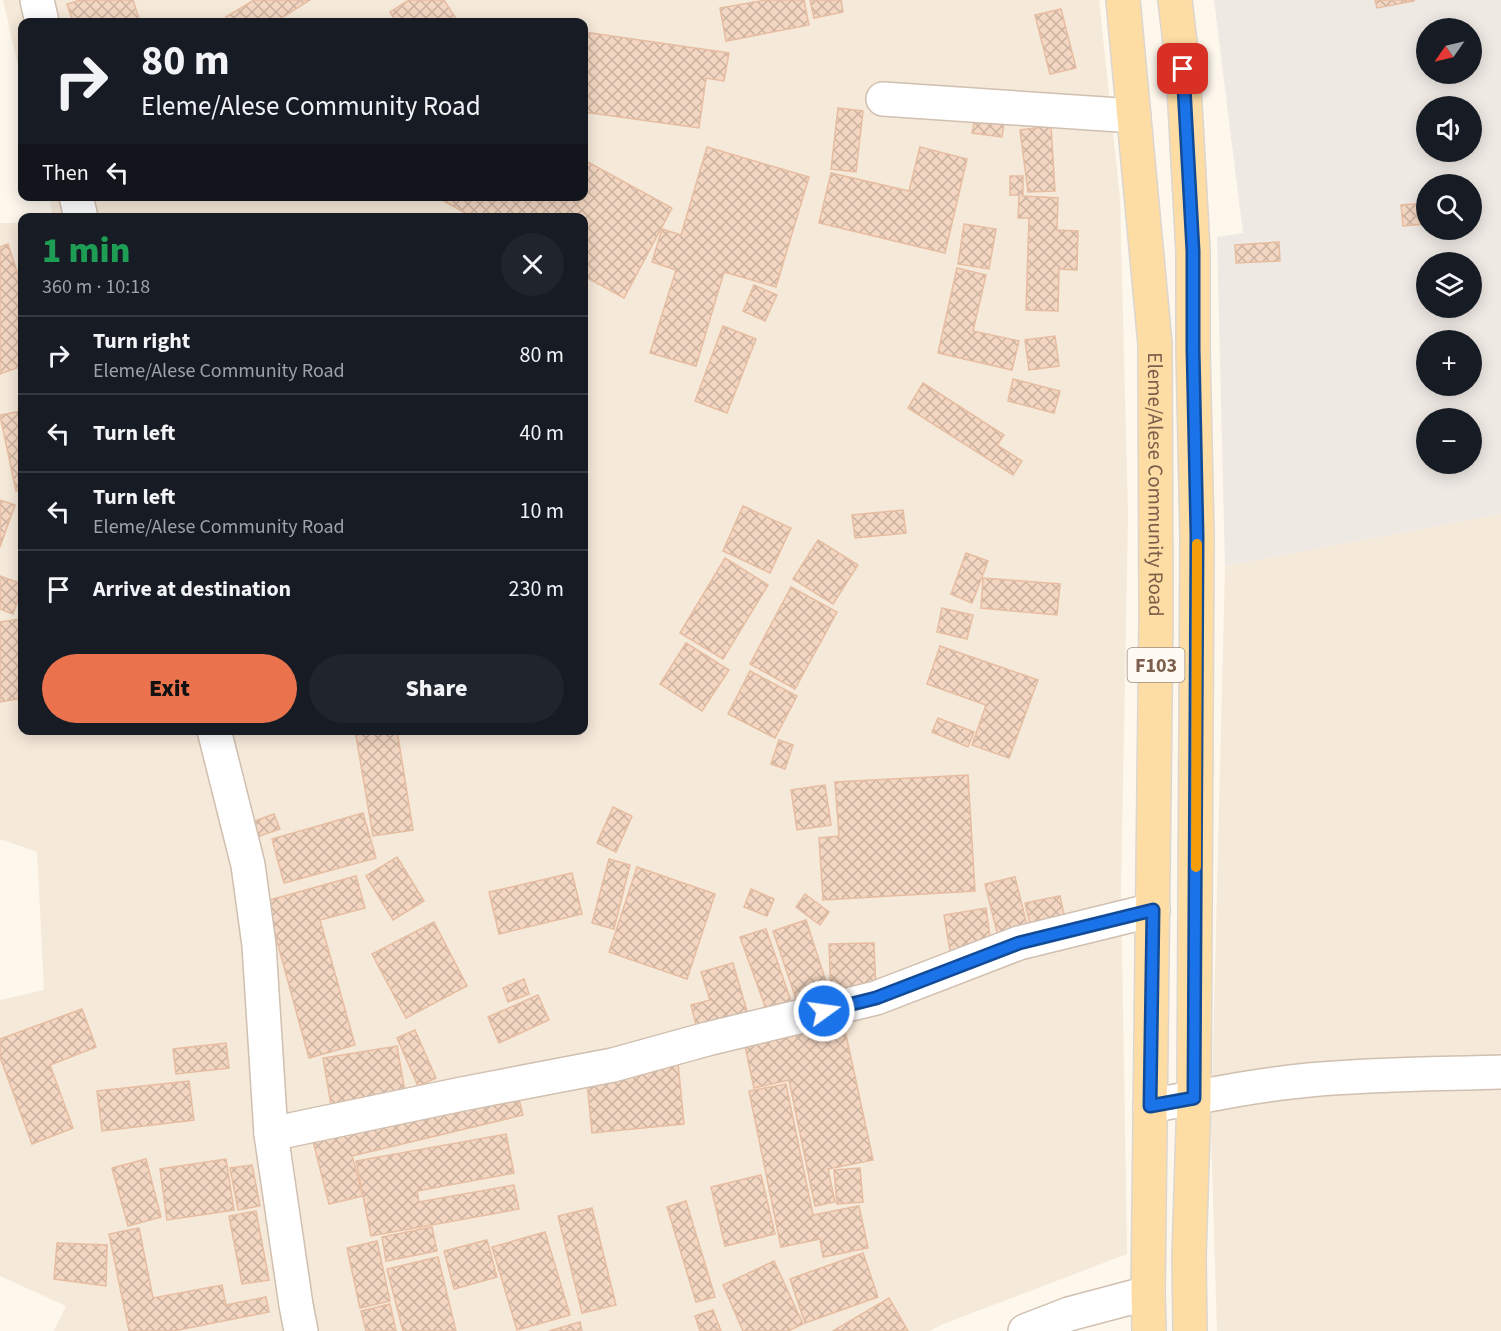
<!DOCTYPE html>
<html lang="en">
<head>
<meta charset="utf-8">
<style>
	body { margin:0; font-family:"Source Sans 3",sans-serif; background:#20242c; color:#f1f3f6; height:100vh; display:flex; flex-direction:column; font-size:22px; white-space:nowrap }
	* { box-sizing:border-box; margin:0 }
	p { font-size:20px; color:#9ea1a6 }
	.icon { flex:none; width:33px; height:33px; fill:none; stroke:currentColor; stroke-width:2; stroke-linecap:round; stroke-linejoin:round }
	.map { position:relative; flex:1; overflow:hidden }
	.drawer { position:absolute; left:18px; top:213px; width:570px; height:522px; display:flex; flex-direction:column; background:#171b24; border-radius:12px; box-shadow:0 3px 15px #0003 }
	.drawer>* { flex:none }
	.hud { position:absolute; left:18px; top:18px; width:570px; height:183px; border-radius:12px; box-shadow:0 3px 15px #0003; background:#171b24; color:#f1f3f6; overflow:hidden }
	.needle { width:39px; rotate:236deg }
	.tools { position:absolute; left:1416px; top:18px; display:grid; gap:12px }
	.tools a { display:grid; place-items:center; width:66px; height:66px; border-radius:50%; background:#171b24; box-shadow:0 3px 15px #0003; font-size:30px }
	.pin { position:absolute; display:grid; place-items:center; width:51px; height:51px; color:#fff; margin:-26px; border-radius:12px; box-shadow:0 3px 9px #0006 }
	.me { position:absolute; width:66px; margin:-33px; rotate:76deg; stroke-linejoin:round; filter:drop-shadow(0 0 4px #0008) }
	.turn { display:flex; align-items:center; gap:21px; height:126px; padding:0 24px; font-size:27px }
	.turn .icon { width:78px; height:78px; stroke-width:2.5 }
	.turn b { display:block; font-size:42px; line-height:51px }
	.then { display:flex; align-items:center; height:57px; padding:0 24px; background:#0003; gap:12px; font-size:22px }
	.round { display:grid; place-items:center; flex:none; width:63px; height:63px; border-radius:32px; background:#20242c }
	.overview { display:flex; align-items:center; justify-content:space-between; height:102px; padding:0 24px }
	h1 { font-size:36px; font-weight:800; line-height:45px; color:#1e9e55 }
	.action { display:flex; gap:12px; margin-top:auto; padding:12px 24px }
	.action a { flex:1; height:69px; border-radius:36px; background:#ea734e; color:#111; font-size:24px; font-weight:800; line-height:69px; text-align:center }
	.action a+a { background:#20242c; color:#f1f3f6 }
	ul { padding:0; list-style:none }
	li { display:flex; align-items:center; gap:18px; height:78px; padding:0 24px; border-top:2px solid #363941 }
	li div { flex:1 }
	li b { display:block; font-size:22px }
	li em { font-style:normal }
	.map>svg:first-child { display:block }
	.residential { fill:#f5e9d9 }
	.industrial { fill:#efe9e4; fill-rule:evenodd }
	.building { fill:url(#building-cross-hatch); stroke:#e7bda2; stroke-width:1.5 }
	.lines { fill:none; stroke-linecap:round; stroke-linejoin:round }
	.minor-casing { stroke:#d1bfaf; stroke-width:36 }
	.major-casing { stroke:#ddd5d0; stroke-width:36 }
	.minor { stroke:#fff; stroke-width:33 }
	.major { stroke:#fddda3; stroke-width:33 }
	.route-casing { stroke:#114b97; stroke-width:15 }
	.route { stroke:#1a73e8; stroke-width:10 }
	.slow { stroke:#f59e0b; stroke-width:10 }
	.labels { text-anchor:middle; stroke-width:6; stroke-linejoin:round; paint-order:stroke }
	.shield { fill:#fffaf3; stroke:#a38d7e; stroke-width:1.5 }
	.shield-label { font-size:20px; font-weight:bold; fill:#7b5e4c }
	.street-label { font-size:21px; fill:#7b5e4c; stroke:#fffaf3 }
</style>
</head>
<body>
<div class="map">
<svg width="1501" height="1331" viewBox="0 0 1501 1331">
	<defs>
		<pattern id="building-cross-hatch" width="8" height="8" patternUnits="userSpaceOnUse" patternTransform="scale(1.5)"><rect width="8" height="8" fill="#f4d7c2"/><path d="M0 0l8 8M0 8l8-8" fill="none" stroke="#cbb2a0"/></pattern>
	</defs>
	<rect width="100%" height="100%" fill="#fdf7ec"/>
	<g class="residential">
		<polygon points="3,0 1099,0 1120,199 1128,515 1121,890 1127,1254 941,1325 930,1331 54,1331 66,1306 0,1276 0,1000 44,990 37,852 0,839 0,223 22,223 22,730 584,730 584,218 53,218 49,197 584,196 584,22 22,22 22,83"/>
		<polygon points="1501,514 1501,1331 1217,1331 1211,1134 1225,566"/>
	</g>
	<path class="industrial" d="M 1214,0 L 1501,0 L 1501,514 L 1225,566 L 1217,237 L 1243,233 ZM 1426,28 L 1472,28 L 1472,74 L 1426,74 ZM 1426,106 L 1472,106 L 1472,152 L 1426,152 ZM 1426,184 L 1472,184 L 1472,230 L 1426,230 ZM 1426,262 L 1472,262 L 1472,308 L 1426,308 ZM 1426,340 L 1472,340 L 1472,386 L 1426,386 ZM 1426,418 L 1472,418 L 1472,464 L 1426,464 Z"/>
	<g class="building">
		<polygon points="81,0 133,0 140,22 73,22 67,4"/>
		<polygon points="254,0 310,0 275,22 229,22 226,17"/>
		<polygon points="409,0 444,0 458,22 396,22 390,12"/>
		<polygon points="766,0 804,0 809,25 726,41 720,8"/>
		<polygon points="810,0 841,0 843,12 814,18"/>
		<polygon points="1375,0 1414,0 1414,1 1377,8"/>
		<polygon points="1061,9 1076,68 1050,74 1035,15"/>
		<polygon points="584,32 729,53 724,81 706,78 699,128 584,112"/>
		<polygon points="838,108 863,111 856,172 831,169"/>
		<polygon points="976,112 1005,116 1002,137 972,133"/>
		<polygon points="1051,126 1055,191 1028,192 1020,130"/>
		<polygon points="707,147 809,177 776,287 724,272 696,366 650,353 676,270 652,262 662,229 681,235"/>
		<polygon points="920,147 967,159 945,253 819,223 831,173 909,191"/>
		<polygon points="584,160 672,208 624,298 584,276 584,218 474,218 435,196 584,196"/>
		<polygon points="1010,176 1023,176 1023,196 1058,198 1057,230 1078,231 1077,270 1059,269 1058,311 1026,310 1029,218 1018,218 1019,195 1010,195"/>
		<polygon points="1426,203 1426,224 1403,226 1401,205"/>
		<polygon points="964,224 996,229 989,269 958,264"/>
		<polygon points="1279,242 1280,261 1236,263 1235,245"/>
		<polygon points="8,244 22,287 22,366 0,374 0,247"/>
		<polygon points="957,268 986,275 973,331 1019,341 1012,370 938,353"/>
		<polygon points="754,285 777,295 765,321 743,311"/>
		<polygon points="723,326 756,339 727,413 695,401"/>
		<polygon points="1055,336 1059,366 1029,370 1025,340"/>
		<polygon points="1013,379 1060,391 1054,413 1008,401"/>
		<polygon points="923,383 1004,435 997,445 1022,461 1013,475 908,408"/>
		<polygon points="22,411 22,489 16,491 0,415"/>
		<polygon points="0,500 15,505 0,547"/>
		<polygon points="743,506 791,528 770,573 723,551"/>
		<polygon points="903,510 906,533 855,538 852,515"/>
		<polygon points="818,540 858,565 833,604 793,579"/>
		<polygon points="966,553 988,561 972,603 951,594"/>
		<polygon points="725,558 768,585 723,659 680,633"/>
		<polygon points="0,576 22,584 22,589 13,614 0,609"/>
		<polygon points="983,578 1060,584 1057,615 981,608"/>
		<polygon points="791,587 837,612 795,689 750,664"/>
		<polygon points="942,608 973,615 967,639 937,632"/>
		<polygon points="20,619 22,633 22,698 0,702 0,622"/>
		<polygon points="686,643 729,670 702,711 660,684"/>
		<polygon points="940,646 1038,680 1009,758 972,745 986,705 927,684"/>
		<polygon points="750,671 797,696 775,738 728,714"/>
		<polygon points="938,718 974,732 968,747 932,732"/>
		<polygon points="355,730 397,730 413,830 373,836"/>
		<polygon points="779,740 793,745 785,769 771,764"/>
		<polygon points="968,775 975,891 823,900 819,838 839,836 835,782"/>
		<polygon points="825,785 831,825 797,830 791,790"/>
		<polygon points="613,807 632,816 616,852 597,843"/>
		<polygon points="363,813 376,858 284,883 272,839"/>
		<polygon points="274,814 280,829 254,838 249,823"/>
		<polygon points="397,857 424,901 393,920 366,876"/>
		<polygon points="609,859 630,865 614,929 592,923"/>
		<polygon points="637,867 715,894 687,979 609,952"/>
		<polygon points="572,873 582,914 499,934 489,892"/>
		<polygon points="356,876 365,908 320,920 355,1045 309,1058 266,901"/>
		<polygon points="1015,877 1030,937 1000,944 985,884"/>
		<polygon points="751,889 774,899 767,916 744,907"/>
		<polygon points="805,894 829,912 820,925 796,907"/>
		<polygon points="1060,896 1067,929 1033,936 1025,903"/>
		<polygon points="986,908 992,951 951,957 944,915"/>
		<polygon points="806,920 829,991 797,1002 773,931"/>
		<polygon points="434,922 467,986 406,1018 372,954"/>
		<polygon points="766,929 791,1001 766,1009 740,937"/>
		<polygon points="874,943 876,993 831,995 829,944"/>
		<polygon points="733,963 749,1018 698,1033 691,1005 710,1000 701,972"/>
		<polygon points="524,979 529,994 508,1002 503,988"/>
		<polygon points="538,995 549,1020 499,1043 488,1017"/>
		<polygon points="82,1009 96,1047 50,1065 73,1128 32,1144 0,1057 0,1039"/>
		<polygon points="842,1016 873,1160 828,1169 835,1202 815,1206 789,1080 754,1088 743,1037"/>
		<polygon points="415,1030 436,1078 418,1086 397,1038"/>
		<polygon points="226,1043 229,1068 176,1074 173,1049"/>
		<polygon points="397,1046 405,1092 331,1105 323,1058"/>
		<polygon points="678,1063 684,1124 592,1133 586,1072"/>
		<polygon points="189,1081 194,1120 102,1131 97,1091"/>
		<polygon points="786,1084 813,1215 859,1206 868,1248 823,1257 820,1239 781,1247 749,1091"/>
		<polygon points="517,1092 523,1115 352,1156 363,1196 329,1204 313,1141"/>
		<polygon points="506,1134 514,1173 417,1191 419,1202 514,1185 519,1209 371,1236 356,1161"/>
		<polygon points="146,1159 161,1217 128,1226 112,1168"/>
		<polygon points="226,1159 234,1210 167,1220 160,1169"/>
		<polygon points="252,1165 260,1206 238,1210 230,1168"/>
		<polygon points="860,1168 863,1202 837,1204 834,1170"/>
		<polygon points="761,1175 775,1234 725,1246 711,1187"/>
		<polygon points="686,1201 715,1297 696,1302 667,1207"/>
		<polygon points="592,1208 616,1305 582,1313 558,1216"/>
		<polygon points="256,1211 269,1280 242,1284 229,1216"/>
		<polygon points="432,1227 437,1251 386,1261 382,1237"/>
		<polygon points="139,1228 153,1298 222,1285 226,1305 266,1297 269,1312 173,1331 129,1331 109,1234"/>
		<polygon points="545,1232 570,1315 517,1330 492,1247"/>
		<polygon points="487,1240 497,1277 454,1289 444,1251"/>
		<polygon points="377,1241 390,1301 360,1308 347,1248"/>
		<polygon points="57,1243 107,1245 106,1286 54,1279"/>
		<polygon points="863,1253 878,1297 805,1323 790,1279"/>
		<polygon points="438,1257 456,1331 403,1331 387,1269"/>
		<polygon points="774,1261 803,1324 788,1331 743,1331 723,1285"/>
		<polygon points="889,1298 908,1331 833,1331"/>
		<polygon points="390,1304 396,1331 366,1331 361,1311"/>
		<polygon points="713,1310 721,1331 700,1331 695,1316"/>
		<polygon points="580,1322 582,1331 549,1331"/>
	</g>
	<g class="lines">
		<g class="minor-casing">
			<g id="minor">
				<polyline points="37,0 42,22"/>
				<polyline points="883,99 1134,116"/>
				<polyline points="76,196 81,218"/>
				<polyline points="214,730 248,865 259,945 271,1134 296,1305 301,1331"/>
				<path d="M 1150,1106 C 1203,1096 1255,1085 1309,1080 C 1373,1074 1437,1074 1501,1072"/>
				<polyline points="271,1134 462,1094 613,1065 707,1039 876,998 1019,943 1153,910"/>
				<polyline points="1025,1331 1069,1314 1148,1293"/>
			</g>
		</g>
		<g class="major-casing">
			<g id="major">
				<path id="s1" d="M 1123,0 L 1155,344 L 1156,618 L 1148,1293 L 1149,1331"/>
				<polyline points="1175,0 1183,68 1193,251 1193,349 1197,536 1194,1098 1189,1256 1190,1331"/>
			</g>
		</g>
		<use href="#minor" class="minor"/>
		<use href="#major" class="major"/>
	</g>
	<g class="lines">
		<g class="route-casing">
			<polyline id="route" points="824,1011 876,998 1019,943 1153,910 1150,1106 1194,1098 1197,536 1193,349 1193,251 1183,69"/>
		</g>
		<use href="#route" class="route"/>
		<polyline class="slow" points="1196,867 1197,544"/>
	</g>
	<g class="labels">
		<rect class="shield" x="1127.5" y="648" width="57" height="34" rx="4.5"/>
		<g class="shield-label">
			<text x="1156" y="672">F103</text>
		</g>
		<g class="street-label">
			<text dy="7" stroke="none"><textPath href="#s1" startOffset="486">Eleme/Alese Community Road</textPath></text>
		</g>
	</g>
</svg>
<div class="tools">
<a><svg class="needle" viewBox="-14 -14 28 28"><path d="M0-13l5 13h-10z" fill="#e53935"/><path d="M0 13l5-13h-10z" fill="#9ea1a6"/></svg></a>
<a><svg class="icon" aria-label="sound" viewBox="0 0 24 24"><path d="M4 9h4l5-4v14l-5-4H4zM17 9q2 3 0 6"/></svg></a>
<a><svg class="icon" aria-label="search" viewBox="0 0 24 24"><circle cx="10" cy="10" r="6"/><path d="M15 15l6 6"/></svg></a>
<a><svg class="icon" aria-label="layers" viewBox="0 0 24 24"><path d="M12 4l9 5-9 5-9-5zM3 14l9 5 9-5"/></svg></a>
<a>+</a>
<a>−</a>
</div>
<div class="pin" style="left:1183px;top:69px;background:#d93025"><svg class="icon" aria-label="arrive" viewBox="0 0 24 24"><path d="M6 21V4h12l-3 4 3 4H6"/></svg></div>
<svg class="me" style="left:824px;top:1011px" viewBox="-20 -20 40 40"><circle r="17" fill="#1a73e8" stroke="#fff" stroke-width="3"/><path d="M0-11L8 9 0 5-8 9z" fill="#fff"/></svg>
<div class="hud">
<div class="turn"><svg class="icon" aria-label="right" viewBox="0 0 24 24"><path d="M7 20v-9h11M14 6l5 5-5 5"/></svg><div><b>80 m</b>Eleme/Alese Community Road</div></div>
<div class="then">Then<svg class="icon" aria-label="left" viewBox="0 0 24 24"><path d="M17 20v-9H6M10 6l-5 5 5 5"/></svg></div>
</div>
<section class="drawer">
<div class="overview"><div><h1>1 min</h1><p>360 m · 10:18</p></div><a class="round"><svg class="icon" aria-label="close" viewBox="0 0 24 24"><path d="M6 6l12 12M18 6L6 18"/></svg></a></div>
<ul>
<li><svg class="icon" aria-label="right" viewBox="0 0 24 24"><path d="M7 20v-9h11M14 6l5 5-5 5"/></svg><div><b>Turn right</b><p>Eleme/Alese Community Road</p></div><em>80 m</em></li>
<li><svg class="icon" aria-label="left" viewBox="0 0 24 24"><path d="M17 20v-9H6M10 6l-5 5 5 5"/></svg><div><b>Turn left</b></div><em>40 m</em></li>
<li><svg class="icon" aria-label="left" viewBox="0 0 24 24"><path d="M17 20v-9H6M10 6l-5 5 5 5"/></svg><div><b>Turn left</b><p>Eleme/Alese Community Road</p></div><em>10 m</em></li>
<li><svg class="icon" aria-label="arrive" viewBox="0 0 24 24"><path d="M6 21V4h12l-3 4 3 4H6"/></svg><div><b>Arrive at destination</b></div><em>230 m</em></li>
</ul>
<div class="action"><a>Exit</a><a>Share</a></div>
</section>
</div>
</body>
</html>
